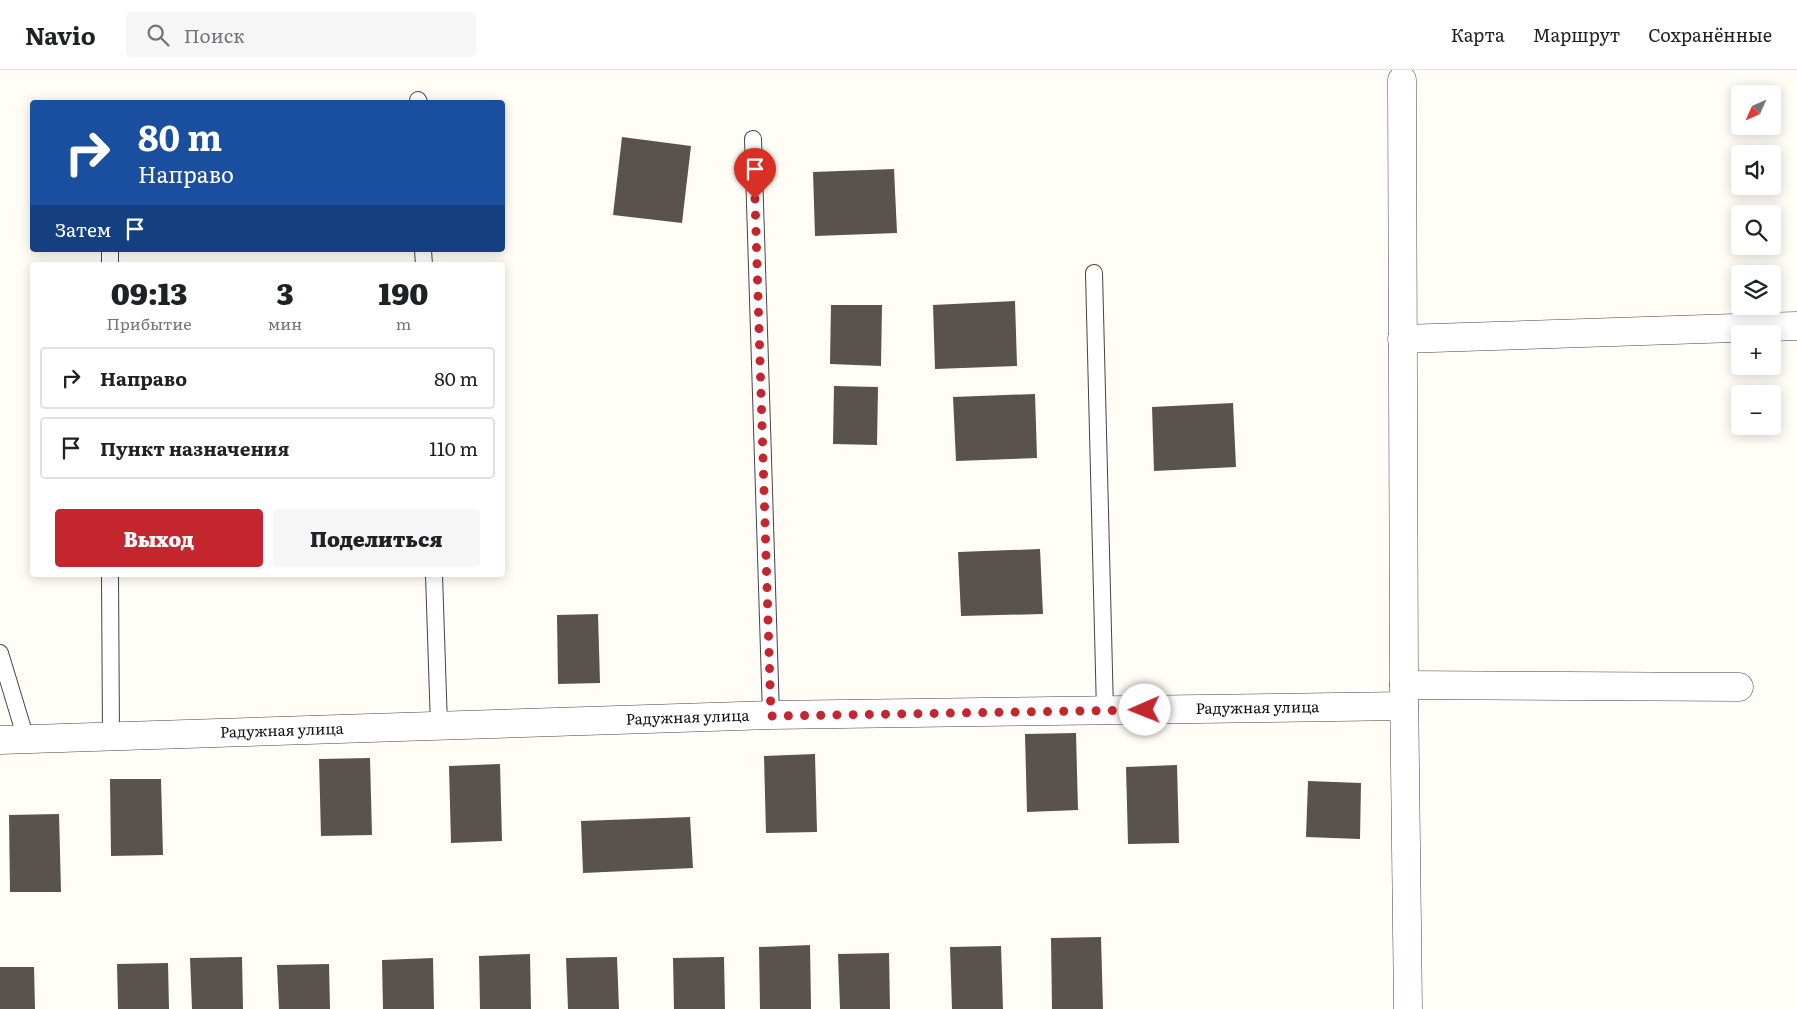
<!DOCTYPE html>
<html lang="ru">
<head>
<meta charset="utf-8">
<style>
	body { margin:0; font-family:Literata,serif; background:#f6f6f6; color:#202124; height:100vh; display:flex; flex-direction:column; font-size:19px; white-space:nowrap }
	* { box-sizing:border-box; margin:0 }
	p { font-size:16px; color:#757577 }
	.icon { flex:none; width:28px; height:28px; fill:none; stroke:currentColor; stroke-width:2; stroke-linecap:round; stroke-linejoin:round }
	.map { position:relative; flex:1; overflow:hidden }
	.side { position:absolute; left:30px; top:192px; width:475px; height:315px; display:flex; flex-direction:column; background:#fff; border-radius:5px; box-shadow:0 2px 12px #0003 }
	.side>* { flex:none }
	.banner { position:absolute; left:30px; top:30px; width:475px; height:152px; border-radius:5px; box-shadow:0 2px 12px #0003; background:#1a4fa0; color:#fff; overflow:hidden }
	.needle { width:32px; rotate:225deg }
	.controls { position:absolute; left:1731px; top:15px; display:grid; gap:10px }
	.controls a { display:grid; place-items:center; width:50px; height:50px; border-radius:5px; background:#fff; box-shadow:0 2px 12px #0003; font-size:25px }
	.pin { position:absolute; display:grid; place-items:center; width:42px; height:42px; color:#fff; margin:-51px -21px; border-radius:50% 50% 50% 0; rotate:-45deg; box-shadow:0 0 5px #0007 }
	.pin .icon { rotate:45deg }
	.me { position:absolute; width:55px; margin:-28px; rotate:269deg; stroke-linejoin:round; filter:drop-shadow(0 0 4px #0008) }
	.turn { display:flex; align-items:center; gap:18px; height:105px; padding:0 25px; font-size:22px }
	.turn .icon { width:65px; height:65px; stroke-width:2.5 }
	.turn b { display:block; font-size:35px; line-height:42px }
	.then { display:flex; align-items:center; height:48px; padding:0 25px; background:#0003; gap:10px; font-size:19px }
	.eta { display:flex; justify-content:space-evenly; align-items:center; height:85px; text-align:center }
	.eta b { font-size:30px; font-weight:800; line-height:35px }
	.cta { display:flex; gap:10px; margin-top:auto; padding:10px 25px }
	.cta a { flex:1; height:58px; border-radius:5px; background:#c4262e; color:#fff; font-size:20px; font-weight:800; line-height:58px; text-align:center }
	.cta a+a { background:#f6f6f6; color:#202124 }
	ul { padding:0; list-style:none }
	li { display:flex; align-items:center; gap:15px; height:62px; margin:0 10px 8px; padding:0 15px; border:2px solid #e0e0e0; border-radius:5px }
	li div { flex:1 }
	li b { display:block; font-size:19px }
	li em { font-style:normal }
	header { display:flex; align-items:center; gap:30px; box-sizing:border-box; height:70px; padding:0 25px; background:#fff; border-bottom:1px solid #e0e0e0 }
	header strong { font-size:24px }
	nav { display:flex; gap:28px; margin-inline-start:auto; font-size:18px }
	.search { width:350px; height:45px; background:#f6f6f6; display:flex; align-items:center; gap:12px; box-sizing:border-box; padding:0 18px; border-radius:5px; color:#757577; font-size:19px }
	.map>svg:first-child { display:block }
	.building { fill:#5a524d }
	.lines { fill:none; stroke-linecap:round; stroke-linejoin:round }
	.service-casing { stroke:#444; stroke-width:18 }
	.minor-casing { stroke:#444; stroke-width:29 }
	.service { stroke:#fff; stroke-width:16 }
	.minor { stroke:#fff; stroke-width:28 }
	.route { stroke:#c4262e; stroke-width:9; stroke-dasharray:0 16.2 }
	.labels { text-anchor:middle; stroke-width:5; stroke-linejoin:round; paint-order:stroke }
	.street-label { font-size:15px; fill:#111; stroke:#fff }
</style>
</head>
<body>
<header>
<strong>Navio</strong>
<div class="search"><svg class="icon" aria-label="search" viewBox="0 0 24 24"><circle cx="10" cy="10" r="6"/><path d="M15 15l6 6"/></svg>Поиск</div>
<nav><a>Карта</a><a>Маршрут</a><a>Сохранённые</a></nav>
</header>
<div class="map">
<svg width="1797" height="939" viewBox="0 0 1797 939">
	<rect width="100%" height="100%" fill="#fffdf5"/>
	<g class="building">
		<polygon points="622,67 691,76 682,153 613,145"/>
		<polygon points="894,99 897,163 815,166 813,102"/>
		<polygon points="1015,231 1017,296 935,299 933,235"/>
		<polygon points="831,235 882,235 881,296 830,294"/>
		<polygon points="834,316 878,317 877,375 833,374"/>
		<polygon points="1035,324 1037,388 956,391 953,327"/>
		<polygon points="1233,333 1236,397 1154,401 1152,337"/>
		<polygon points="1040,479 1043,544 961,546 958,482"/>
		<polygon points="598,544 600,613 558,614 557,545"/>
		<polygon points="1076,663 1078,740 1027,742 1025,664"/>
		<polygon points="815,684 817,762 766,763 764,686"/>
		<polygon points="370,688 372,765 321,766 319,689"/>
		<polygon points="500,694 502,771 451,773 449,696"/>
		<polygon points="1177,695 1179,773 1128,774 1126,697"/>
		<polygon points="110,709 161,709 163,785 111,786"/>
		<polygon points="1308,711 1361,713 1360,769 1306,767"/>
		<polygon points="59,744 61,822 10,822 9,745"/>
		<polygon points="690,747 693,798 583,803 581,751"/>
		<polygon points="1101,867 1103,939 1052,939 1051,868"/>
		<polygon points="810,875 811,939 760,939 759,877"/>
		<polygon points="1001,876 1003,939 952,939 950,877"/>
		<polygon points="889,883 890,939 840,939 838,884"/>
		<polygon points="530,884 531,939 480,939 479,886"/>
		<polygon points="242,887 243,939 192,939 190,888"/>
		<polygon points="617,887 619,939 568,939 566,888"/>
		<polygon points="724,887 725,939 674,939 673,888"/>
		<polygon points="433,888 434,939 383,939 382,890"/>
		<polygon points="168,893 169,939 118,939 117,894"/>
		<polygon points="329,894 330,939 279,939 277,895"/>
		<polygon points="0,897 34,897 35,939 0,939"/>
	</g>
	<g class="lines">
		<g class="service-casing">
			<g id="service">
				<polyline points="418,30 419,32"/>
				<polyline points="753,69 771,645"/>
				<polyline points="110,180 110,195"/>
				<polyline points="423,180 424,195"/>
				<polyline points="1094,203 1105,641"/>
				<polyline points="110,505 111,666"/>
				<polyline points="434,505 439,656"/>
				<polyline points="0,583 26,669"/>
			</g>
		</g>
		<g class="minor-casing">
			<g id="minor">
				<polyline points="1402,10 1404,615 1408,939"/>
				<polyline points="1402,269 1797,256"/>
				<polyline points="1404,615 1739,617"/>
				<path id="s1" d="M 0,670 L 771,645 L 1404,636"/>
			</g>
		</g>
		<use href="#service" class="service"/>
		<use href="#minor" class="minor"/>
	</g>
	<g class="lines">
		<polyline class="route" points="755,129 771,646 1145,640"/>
	</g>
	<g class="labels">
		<g class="street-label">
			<text dy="5" stroke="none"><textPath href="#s1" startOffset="1258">Радужная улица</textPath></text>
			<text dy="5" stroke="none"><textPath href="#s1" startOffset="688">Радужная улица</textPath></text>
			<text dy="5" stroke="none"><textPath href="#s1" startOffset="282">Радужная улица</textPath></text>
		</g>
	</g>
</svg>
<div class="controls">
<a><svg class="needle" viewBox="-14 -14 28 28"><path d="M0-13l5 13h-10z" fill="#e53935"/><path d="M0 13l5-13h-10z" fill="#757577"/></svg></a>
<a><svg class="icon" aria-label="sound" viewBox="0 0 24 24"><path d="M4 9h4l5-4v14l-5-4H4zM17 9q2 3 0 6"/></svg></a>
<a><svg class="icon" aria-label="search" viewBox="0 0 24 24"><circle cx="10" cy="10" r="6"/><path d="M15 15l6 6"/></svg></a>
<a><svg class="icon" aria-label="layers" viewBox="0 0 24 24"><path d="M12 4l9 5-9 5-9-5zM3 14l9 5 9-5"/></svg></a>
<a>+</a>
<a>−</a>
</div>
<div class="pin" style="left:755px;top:129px;background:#d93025"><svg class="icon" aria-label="arrive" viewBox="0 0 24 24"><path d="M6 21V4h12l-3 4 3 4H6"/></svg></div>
<svg class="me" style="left:1145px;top:640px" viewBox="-20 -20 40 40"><circle r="19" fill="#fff"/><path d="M0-13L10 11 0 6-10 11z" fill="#c4262e"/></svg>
<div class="banner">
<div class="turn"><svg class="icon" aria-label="right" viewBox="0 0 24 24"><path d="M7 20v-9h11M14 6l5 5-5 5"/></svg><div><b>80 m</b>Направо</div></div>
<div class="then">Затем<svg class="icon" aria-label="arrive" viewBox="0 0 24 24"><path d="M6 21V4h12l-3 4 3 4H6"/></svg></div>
</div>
<section class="side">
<div class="eta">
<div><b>09:13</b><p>Прибытие</p></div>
<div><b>3</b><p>мин</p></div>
<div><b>190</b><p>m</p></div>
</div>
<ul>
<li><svg class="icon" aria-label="right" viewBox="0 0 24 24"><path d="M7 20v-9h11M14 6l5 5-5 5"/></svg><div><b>Направо</b></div><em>80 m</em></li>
<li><svg class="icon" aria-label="arrive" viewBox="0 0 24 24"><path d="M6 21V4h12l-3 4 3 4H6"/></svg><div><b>Пункт назначения</b></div><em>110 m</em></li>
</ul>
<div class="cta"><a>Выход</a><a>Поделиться</a></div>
</section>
</div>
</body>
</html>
